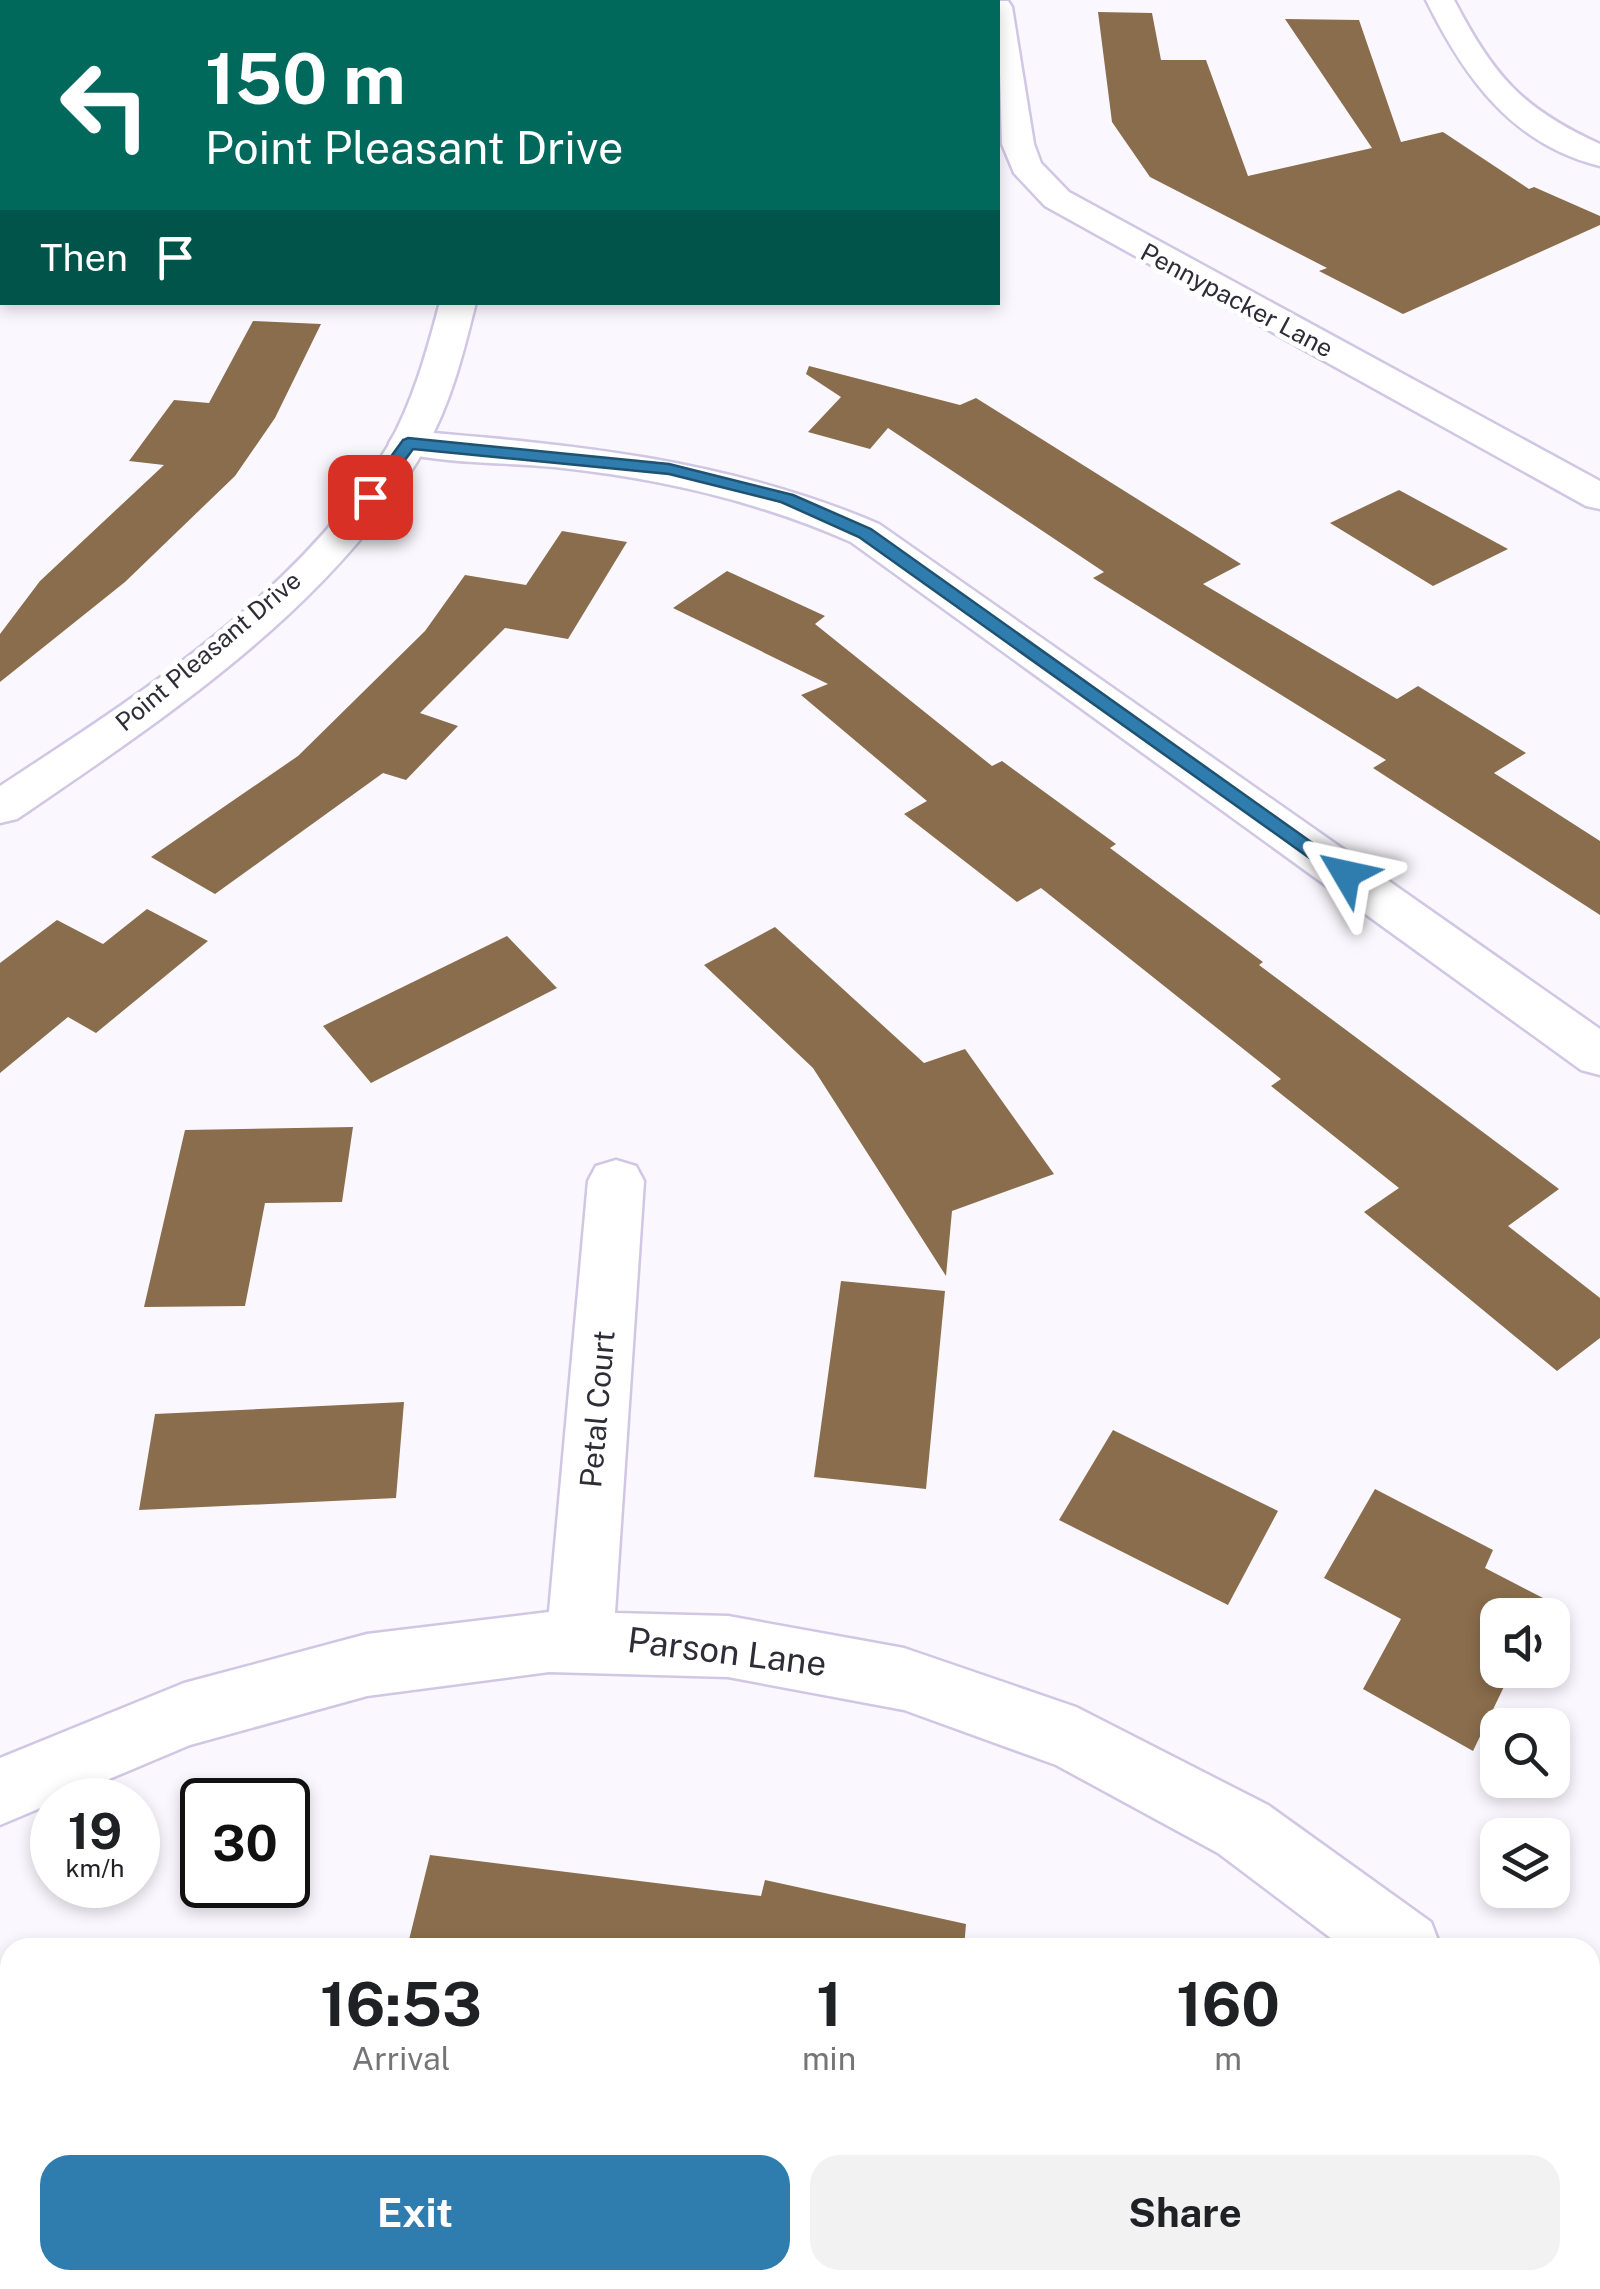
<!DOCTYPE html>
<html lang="en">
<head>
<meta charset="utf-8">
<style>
	body { margin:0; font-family:"Public Sans",sans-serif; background:#f2f2f2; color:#202124; height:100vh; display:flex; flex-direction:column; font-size:38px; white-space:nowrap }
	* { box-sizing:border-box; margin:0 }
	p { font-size:32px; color:#757577 }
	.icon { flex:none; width:55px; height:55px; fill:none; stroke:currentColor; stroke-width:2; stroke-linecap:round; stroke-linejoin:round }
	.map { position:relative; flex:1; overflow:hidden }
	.panel { position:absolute; left:0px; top:1938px; width:1600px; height:352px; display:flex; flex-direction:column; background:#fff; border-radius:30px 30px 0 0; box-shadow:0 5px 15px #0003 }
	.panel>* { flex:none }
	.top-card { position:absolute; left:0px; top:0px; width:1000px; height:305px; box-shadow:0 5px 15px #0003; background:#00695c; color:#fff; overflow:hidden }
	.tools { position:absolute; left:1480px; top:1598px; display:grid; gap:20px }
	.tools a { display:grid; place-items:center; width:90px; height:90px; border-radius:20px; background:#fff; box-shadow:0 5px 15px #0003; font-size:50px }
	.speed { position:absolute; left:30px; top:1778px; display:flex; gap:20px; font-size:50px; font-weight:700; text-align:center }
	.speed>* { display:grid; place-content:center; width:130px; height:130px; border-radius:50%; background:#fff; box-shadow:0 5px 15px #0003; line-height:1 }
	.speed small { font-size:25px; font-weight:400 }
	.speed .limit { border:5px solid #111; border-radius:15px; background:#fff; color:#111 }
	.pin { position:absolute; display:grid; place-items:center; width:85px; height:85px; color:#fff; margin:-42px; border-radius:20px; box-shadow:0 5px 15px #0006 }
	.me { position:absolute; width:110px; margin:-55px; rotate:306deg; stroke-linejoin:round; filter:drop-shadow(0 0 8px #0008) }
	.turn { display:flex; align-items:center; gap:35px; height:210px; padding:0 40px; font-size:45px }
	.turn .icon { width:130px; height:130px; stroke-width:2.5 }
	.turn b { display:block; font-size:70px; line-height:85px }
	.then { display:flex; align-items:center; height:95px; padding:0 40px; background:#0003; gap:20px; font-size:38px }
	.eta { display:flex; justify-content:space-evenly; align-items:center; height:170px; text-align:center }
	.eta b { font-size:60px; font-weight:700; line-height:70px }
	.cta { display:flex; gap:20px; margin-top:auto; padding:20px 40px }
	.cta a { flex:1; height:115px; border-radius:30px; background:#2f7cae; color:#fff; font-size:40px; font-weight:700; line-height:115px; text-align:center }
	.cta a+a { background:#f2f2f2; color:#202124 }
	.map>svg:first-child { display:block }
	.building { fill:#896d4c }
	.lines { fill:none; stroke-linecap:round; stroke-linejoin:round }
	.street-casing { stroke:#d0c7e4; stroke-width:5 }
	.secondary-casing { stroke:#d0c7e4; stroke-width:5 }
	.street { fill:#fff; fill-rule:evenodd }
	.secondary { fill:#fff; fill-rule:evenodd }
	.route { fill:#2f7cae; stroke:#1f5171; stroke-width:2.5 }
	.labels { text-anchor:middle; stroke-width:10; stroke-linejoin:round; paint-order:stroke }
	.far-street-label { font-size:25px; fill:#2f2c37; stroke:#fff }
	.street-label { font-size:30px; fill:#2f2c37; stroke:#fff }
	.near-street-label { font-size:35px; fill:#2f2c37; stroke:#fff }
</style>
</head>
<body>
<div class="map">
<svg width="1600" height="2289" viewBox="0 0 1600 2289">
	<rect width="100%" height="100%" fill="#faf8fe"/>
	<g class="building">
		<polygon points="1098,12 1152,13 1161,60 1206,60 1248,176 1372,148 1285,19 1359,20 1401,142 1443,132 1529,189 1534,187 1600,216 1600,225 1403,314 1319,271 1327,268 1150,177 1112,122"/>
		<polygon points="253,321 321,324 275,418 235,476 125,582 0,682 0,634 40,581 164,465 129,461 174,400 209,403"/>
		<polygon points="809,366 960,405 976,398 1241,564 1203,584 1397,699 1418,686 1526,753 1494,773 1600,841 1600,915 1373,768 1386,760 1093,578 1104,572 888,428 870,449 808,432 841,397 806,374"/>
		<polygon points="1399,490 1508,549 1433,586 1330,523"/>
		<polygon points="562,531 627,542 568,639 505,628 420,713 458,726 406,780 383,773 215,894 151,857 298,756 425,631 465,575 526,585"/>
		<polygon points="727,571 825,616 815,624 992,766 1002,761 1116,844 1110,848 1263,962 1259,965 1559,1189 1508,1226 1600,1298 1600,1338 1557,1371 1364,1212 1399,1188 1271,1086 1281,1079 1041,888 1017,902 904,814 927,801 801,695 828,684 673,608"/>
		<polygon points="147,909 208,941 96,1033 68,1017 0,1073 0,963 57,920 103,944"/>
		<polygon points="775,927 924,1063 965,1049 1054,1174 952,1211 946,1276 813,1068 704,965"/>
		<polygon points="507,936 557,988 371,1083 323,1026"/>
		<polygon points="353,1127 342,1202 265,1203 245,1306 144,1307 185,1130"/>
		<polygon points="841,1281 945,1291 926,1489 814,1477"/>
		<polygon points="404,1402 396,1498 139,1510 155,1414"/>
		<polygon points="1113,1430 1278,1511 1228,1605 1059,1520"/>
		<polygon points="1375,1489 1493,1550 1485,1568 1547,1600 1539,1615 1498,1615 1498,1670 1512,1670 1473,1751 1363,1689 1401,1619 1324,1578"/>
		<polygon points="430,1855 761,1896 765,1880 966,1924 964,1948 407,1948"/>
	</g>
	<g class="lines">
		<g class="street-casing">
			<g id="street">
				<path d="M 1426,0 L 1454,0 C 1494,76 1521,108 1600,144 L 1600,166 C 1511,144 1464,77 1426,0 Z"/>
				<polygon points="988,1 1008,1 1012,7 1034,144 1041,163 1069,192 1600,481 1600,509 1586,506 1045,206 1014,173 1002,144 998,2"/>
				<path d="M 408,431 C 571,444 728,459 879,524 L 1600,1029 L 1600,1075 L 1581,1070 L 851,542 C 755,500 659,478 554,467 C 502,462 445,464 394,451 L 389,443 L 394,435 Z"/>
				<polygon points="616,1160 636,1166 644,1181 615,1613 728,1616 904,1648 1076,1707 1268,1805 1431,1922 1441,1948 1344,1948 1218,1853 1056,1765 904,1710 728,1677 549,1672 367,1696 190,1745 0,1825 0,1758 184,1683 367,1634 549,1612 588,1181 596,1166"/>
				<polygon points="1590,2079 1600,2084 1600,2167 1590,2163"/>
			</g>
		</g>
		<g class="secondary-casing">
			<g id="secondary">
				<rect x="519" y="0" width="28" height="2"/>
				<path d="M 440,302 L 476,302 C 464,351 451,403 426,447 C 332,608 168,716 17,819 L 0,823 L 0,786 C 140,694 300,593 388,446 C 413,402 427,351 440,302 Z"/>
			</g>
		</g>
		<use href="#street" class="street"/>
		<use href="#secondary" class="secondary"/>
	</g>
	<polygon class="route" points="408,438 669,464 793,495 871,529 1356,874 1346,881 1339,879 859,537 781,502 669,474 413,449 375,501 364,501 364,494 403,440"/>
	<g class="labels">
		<g class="far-street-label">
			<text transform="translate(1237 300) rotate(28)" y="9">Pennypacker Lane</text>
			<text transform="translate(208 651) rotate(-40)" y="9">Point Pleasant Drive</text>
		</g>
		<g class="street-label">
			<text transform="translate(598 1409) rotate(-85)" y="10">Petal Court</text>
		</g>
		<g class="near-street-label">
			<text transform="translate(727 1652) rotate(7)" y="12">Parson Lane</text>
		</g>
	</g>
</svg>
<div class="tools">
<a><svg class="icon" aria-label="sound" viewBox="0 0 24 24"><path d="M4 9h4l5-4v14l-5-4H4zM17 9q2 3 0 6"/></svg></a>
<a><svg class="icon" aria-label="search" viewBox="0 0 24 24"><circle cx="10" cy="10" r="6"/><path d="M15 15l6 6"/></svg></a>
<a><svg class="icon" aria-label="layers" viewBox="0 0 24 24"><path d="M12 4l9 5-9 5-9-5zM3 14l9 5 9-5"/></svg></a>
</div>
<div class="speed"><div>19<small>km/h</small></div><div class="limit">30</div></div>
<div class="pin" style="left:370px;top:497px;background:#d93025"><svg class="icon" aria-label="arrive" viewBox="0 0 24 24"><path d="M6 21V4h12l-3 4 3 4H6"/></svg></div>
<svg class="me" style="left:1346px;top:874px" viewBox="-20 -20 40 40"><path d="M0-17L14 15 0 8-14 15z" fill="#2f7cae" stroke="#fff" stroke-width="4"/></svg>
<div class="top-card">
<div class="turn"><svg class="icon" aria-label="left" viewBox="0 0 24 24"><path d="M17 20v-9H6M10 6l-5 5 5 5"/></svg><div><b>150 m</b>Point Pleasant Drive</div></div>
<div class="then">Then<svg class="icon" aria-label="arrive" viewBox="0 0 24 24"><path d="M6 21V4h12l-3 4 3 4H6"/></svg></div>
</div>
<section class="panel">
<div class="eta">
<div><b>16:53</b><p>Arrival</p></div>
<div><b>1</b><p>min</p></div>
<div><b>160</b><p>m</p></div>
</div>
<div class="cta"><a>Exit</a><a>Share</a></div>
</section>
</div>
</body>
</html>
